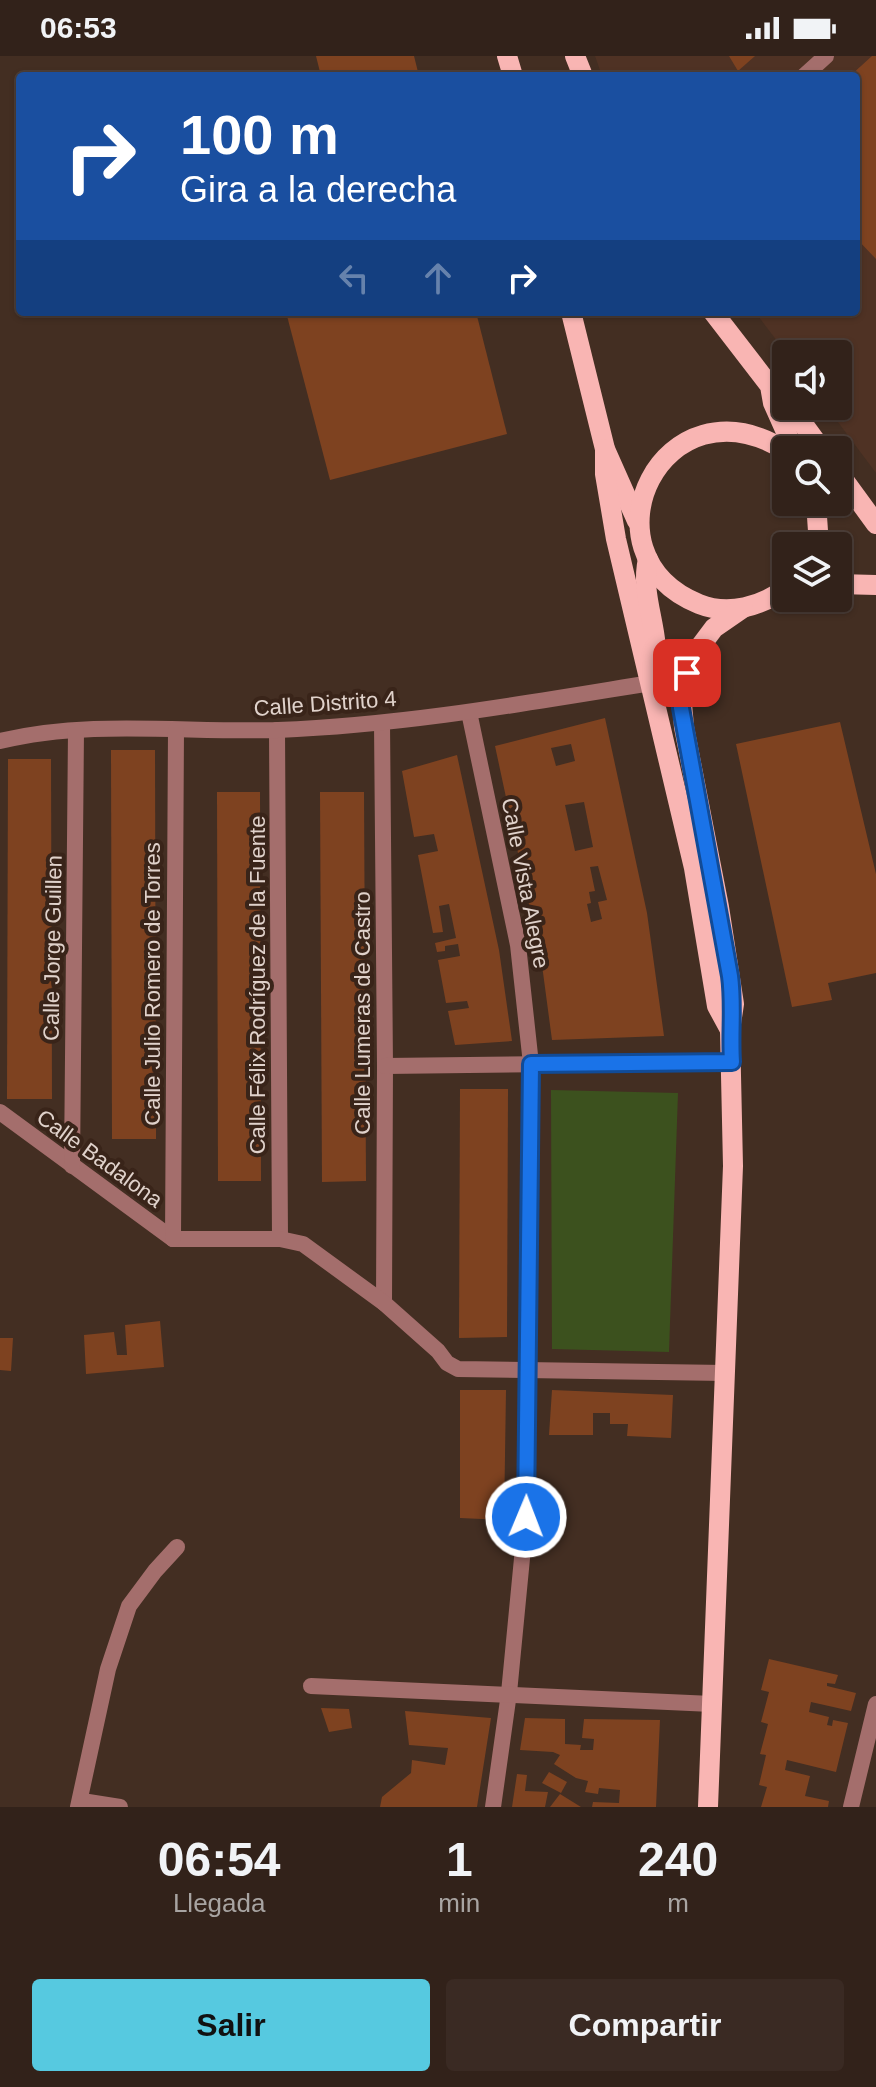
<!DOCTYPE html>
<html lang="es">
<head>
<meta charset="utf-8">
<style>
	body { margin:0; font-family:Helvetica,sans-serif; background:#3a2a23; color:#f1f3f6; height:100vh; display:flex; flex-direction:column; font-size:30px; white-space:nowrap }
	* { box-sizing:border-box; margin:0 }
	p { font-size:26px; color:#a8a4a2 }
	.icon { flex:none; width:44px; height:44px; fill:none; stroke:currentColor; stroke-width:2; stroke-linecap:round; stroke-linejoin:round }
	.map { position:relative; height:1751px; overflow:hidden }
	.drawer { display:flex; flex-direction:column; background:#32221a; flex:1 }
	.drawer>* { flex:none }
	.top-card { position:absolute; left:16px; top:16px; width:844px; height:244px; border-radius:8px; box-shadow:0 2px 6px #0004,0 0 0 2px #4d3f39; background:#1a4fa0; color:#fff; overflow:hidden }
	.buttons { position:absolute; left:772px; top:284px; display:grid; gap:16px }
	.buttons a { display:grid; place-items:center; width:80px; height:80px; border-radius:8px; background:#32221a; box-shadow:0 2px 6px #0004,0 0 0 2px #4d3f39; font-size:40px }
	.pin { position:absolute; display:grid; place-items:center; width:68px; height:68px; color:#fff; margin:-34px; border-radius:16px; box-shadow:0 4px 12px #0006 }
	.me { position:absolute; width:88px; margin:-44px; rotate:1deg; stroke-linejoin:round; filter:drop-shadow(0 0 6px #0008) }
	.turn { display:flex; align-items:center; gap:28px; height:168px; padding:0 32px; font-size:36px }
	.turn .icon { width:104px; height:104px; stroke-width:2.5 }
	.turn b { display:block; font-size:56px; line-height:68px }
	.lanes { display:flex; align-items:center; height:76px; padding:0 32px; background:#0003; justify-content:center; gap:40px; direction:ltr }
	.lanes .off { opacity:.35 }
	.eta { display:flex; justify-content:space-evenly; align-items:center; height:136px; text-align:center }
	.eta b { font-size:48px; font-weight:700; line-height:56px }
	.button { display:flex; gap:16px; margin-top:auto; padding:16px 32px }
	.button a { flex:1; height:92px; border-radius:8px; background:#56c9e0; color:#111; font-size:32px; font-weight:700; line-height:92px; text-align:center }
	.button a+a { background:#3a2a23; color:#f1f3f6 }
	.status { display:flex; justify-content:space-between; align-items:center; height:56px; padding:0 40px; background:#32221a; direction:ltr }
	.status svg { height:22px; fill:currentColor }
	.map>svg:first-child { display:block }
	.built { fill:#4f3224 }
	.green { fill:#3c511e }
	.building { fill:#7e4220; fill-rule:evenodd }
	.lines { fill:none; stroke-linecap:round; stroke-linejoin:round }
	.service { stroke:#a46e6c; stroke-width:16 }
	.minor { stroke:#a46e6c; stroke-width:16 }
	.primary { stroke:#f9b5b3; stroke-width:20 }
	.route-casing { stroke:#114b97; stroke-width:20 }
	.route { stroke:#1a73e8; stroke-width:14 }
	.labels { text-anchor:middle; stroke-width:8; stroke-linejoin:round; paint-order:stroke }
	.street-label { font-size:22px; fill:#e0d2cb; stroke:#392419 }
</style>
</head>
<body>
<div class="status"><b>06:53</b><svg viewBox="0 0 49 12"><path d="M0 12V9h3v3zM5 12V6h3v6zM10 12V3h3v9zM15 12V0h3v12zM26 1h20v11H26zM47 4h2v5h-2z"/></svg></div>
<div class="map">
<svg width="876" height="1751" viewBox="0 0 876 1751">
	<rect width="100%" height="100%" fill="#432e22"/>
	<polygon class="built" points="595,0 876,0 876,417 826,350 838,350 838,298 787,298 755,256 856,256 856,20 602,20"/>
	<polygon class="green" points="551,1034 678,1037 669,1296 552,1293"/>
	<g class="building">
		<polygon points="316,0 414,0 419,20 321,20"/>
		<polygon points="729,0 755,0 738,15"/>
		<polygon points="872,0 876,0 876,203 856,182 856,20 850,20"/>
		<polygon points="286,256 476,256 507,378 330,424"/>
		<path d="M 605,662 L 647,857 L 664,980 L 552,984 L 542,909 L 495,690 ZM 571,688 L 575,705 L 556,710 L 551,692 ZM 584,746 L 593,791 L 575,795 L 565,749 ZM 598,810 L 607,844 L 598,846 L 602,863 L 591,866 L 587,848 L 591,847 L 589,836 L 595,835 L 590,811 Z"/>
		<polygon points="840,666 876,818 876,917 828,927 832,944 792,951 736,688"/>
		<polygon points="111,694 155,694 156,1083 112,1083"/>
		<polygon points="457,699 499,894 512,985 455,989 448,955 469,952 467,945 446,947 438,904 460,900 458,888 445,890 445,895 437,896 435,887 456,882 449,848 439,850 443,876 433,877 418,799 438,795 434,778 414,781 402,715"/>
		<polygon points="8,703 51,703 52,1043 7,1043"/>
		<polygon points="217,736 260,736 261,1125 218,1125"/>
		<polygon points="320,736 364,736 366,1125 322,1126"/>
		<polygon points="460,1033 508,1033 507,1281 459,1282"/>
		<polygon points="160,1265 164,1311 86,1318 84,1279 114,1276 117,1299 127,1299 125,1269"/>
		<polygon points="0,1282 13,1282 11,1315 0,1314"/>
		<polygon points="460,1334 506,1334 504,1464 460,1462"/>
		<polygon points="552,1334 673,1339 671,1382 627,1380 628,1368 610,1368 610,1357 593,1357 593,1379 549,1379"/>
		<polygon points="769,1603 838,1619 835,1628 827,1627 827,1630 856,1637 851,1655 811,1646 809,1656 829,1661 827,1669 832,1670 833,1664 848,1667 836,1716 787,1704 785,1714 810,1720 805,1740 829,1745 828,1751 761,1751 767,1731 759,1729 766,1699 760,1698 768,1668 761,1666 769,1636 761,1634"/>
		<polygon points="321,1652 349,1653 352,1672 329,1676"/>
		<polygon points="405,1655 491,1662 477,1751 380,1751 382,1741 411,1717 412,1704 445,1709 448,1692 409,1689"/>
		<polygon points="525,1662 565,1663 565,1688 581,1689 580,1694 593,1694 594,1683 582,1682 584,1663 660,1664 656,1751 592,1751 593,1746 619,1747 620,1734 599,1732 598,1738 585,1736 588,1725 576,1722 554,1708 560,1699 553,1696 520,1694"/>
		<polygon points="549,1716 567,1726 561,1737 542,1727"/>
		<polygon points="517,1718 527,1719 525,1735 548,1736 545,1751 512,1751"/>
		<polygon points="560,1738 581,1751 550,1751"/>
	</g>
	<g class="lines">
		<polyline class="service" points="804,20 826,0"/>
		<g class="minor">
			<polyline points="469,656 518,889 531,1008 526,1461 509,1637 493,1751"/>
			<polyline points="382,667 385,1010 384,1247"/>
			<polyline points="277,674 280,1183"/>
			<path d="M 0,685 C 90,663 187,677 278,674 C 404,669 527,647 651,627"/>
			<polyline points="385,1010 732,1006"/>
			<polyline points="0,1056 173,1183"/>
			<polyline points="72,1110 76,675"/>
			<polyline points="173,1183 280,1183 303,1188 384,1247 438,1295 447,1307 458,1313 725,1317"/>
			<polyline points="173,1183 176,674"/>
			<polyline points="311,1630 712,1648"/>
			<polyline points="82,1745 120,1751"/>
			<polyline points="78,1751 108,1613 129,1550 155,1515 177,1491"/>
			<polyline points="851,1751 876,1648"/>
		</g>
		<g class="primary">
			<polyline points="507,0 513,20"/>
			<polyline points="575,0 583,20"/>
			<polyline points="571,256 605,393 637,465"/>
			<polyline points="713,256 770,330 773,347 794,394"/>
			<polyline points="790,350 822,394"/>
			<polyline points="605,393 605,418 616,483 694,812 717,950 730,974"/>
			<path d="M 786,395 C 663,317 576,498 699,548 C 729,560 762,550 786,532"/>
			<polyline points="838,416 876,468"/>
			<polyline points="814,490 818,475 816,446"/>
			<path d="M 648,503 C 639,542 663,578 654,617"/>
			<polyline points="838,528 876,529"/>
			<polyline points="708,1751 733,1110 730,974 734,948 719,851 684,671 681,634 693,600 714,572 743,552"/>
		</g>
	</g>
	<g class="lines">
		<g class="route-casing">
			<path id="route" d="M 526,1461 L 531,1008 L 732,1006 C 730,977 734,949 730,920 L 681,652 L 681,634 L 687,617"/>
		</g>
		<use href="#route" class="route"/>
	</g>
	<g class="labels">
		<g class="street-label">
			<text transform="translate(325 647) rotate(-4)" y="8">Calle Distrito 4</text>
			<text transform="translate(526 827) rotate(79)" y="8">Calle Vista Alegre</text>
			<text transform="translate(52 892) rotate(-89)" y="8">Calle Jorge Guillen</text>
			<text transform="translate(152 928) rotate(-90)" y="8">Calle Julio Romero de Torres</text>
			<text transform="translate(257 929) rotate(-90)" y="8">Calle Félix Rodríguez de la Fuente</text>
			<text transform="translate(362 957) rotate(-90)" y="8">Calle Lumeras de Castro</text>
			<text transform="translate(100 1102) rotate(36)" y="8">Calle Badalona</text>
		</g>
	</g>
</svg>
<div class="buttons">
<a><svg class="icon" aria-label="sound" viewBox="0 0 24 24"><path d="M4 9h4l5-4v14l-5-4H4zM17 9q2 3 0 6"/></svg></a>
<a><svg class="icon" aria-label="search" viewBox="0 0 24 24"><circle cx="10" cy="10" r="6"/><path d="M15 15l6 6"/></svg></a>
<a><svg class="icon" aria-label="layers" viewBox="0 0 24 24"><path d="M12 4l9 5-9 5-9-5zM3 14l9 5 9-5"/></svg></a>
</div>
<div class="pin" style="left:687px;top:617px;background:#d93025"><svg class="icon" aria-label="arrive" viewBox="0 0 24 24"><path d="M6 21V4h12l-3 4 3 4H6"/></svg></div>
<svg class="me" style="left:526px;top:1461px" viewBox="-20 -20 40 40"><circle r="17" fill="#1a73e8" stroke="#fff" stroke-width="3"/><path d="M0-11L8 9 0 5-8 9z" fill="#fff"/></svg>
<div class="top-card">
<div class="turn"><svg class="icon" aria-label="right" viewBox="0 0 24 24"><path d="M7 20v-9h11M14 6l5 5-5 5"/></svg><div><b>100 m</b>Gira a la derecha</div></div>
<div class="lanes"><svg class="icon off" aria-label="left" viewBox="0 0 24 24"><path d="M17 20v-9H6M10 6l-5 5 5 5"/></svg><svg class="icon off" aria-label="ahead" viewBox="0 0 24 24"><path d="M12 20V5M6 11l6-6 6 6"/></svg><svg class="icon" aria-label="right" viewBox="0 0 24 24"><path d="M7 20v-9h11M14 6l5 5-5 5"/></svg></div>
</div>
</div>
<section class="drawer">
<div class="eta">
<div><b>06:54</b><p>Llegada</p></div>
<div><b>1</b><p>min</p></div>
<div><b>240</b><p>m</p></div>
</div>
<div class="button"><a>Salir</a><a>Compartir</a></div>
</section>
</body>
</html>
